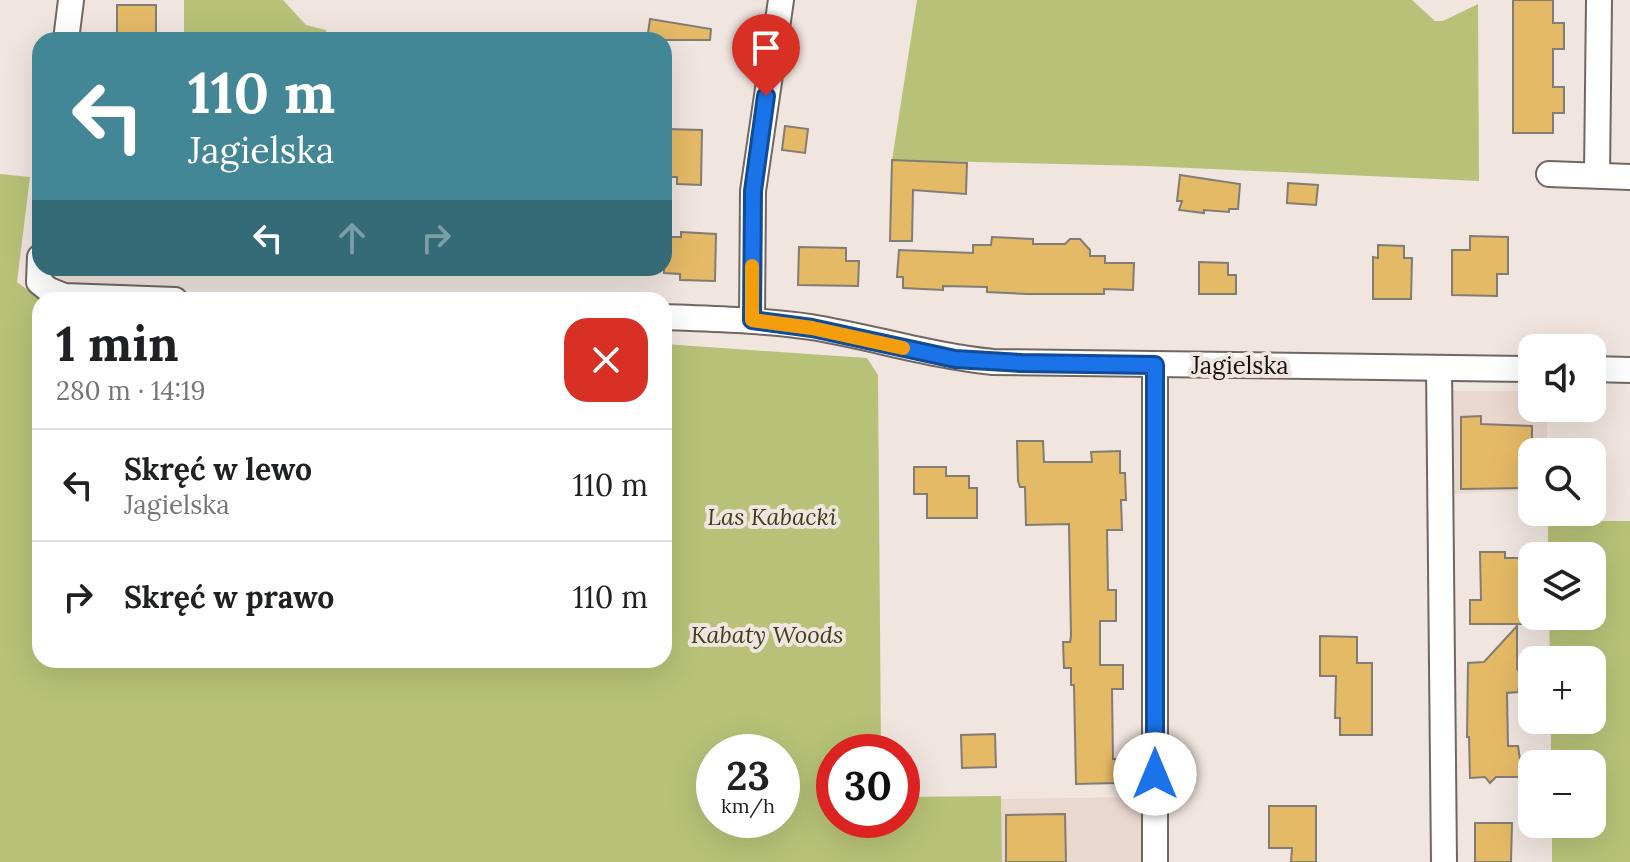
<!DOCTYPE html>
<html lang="pl">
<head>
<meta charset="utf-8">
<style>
	body { margin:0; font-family:Lora,serif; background:#f2f2f2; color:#202124; height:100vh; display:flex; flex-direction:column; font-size:30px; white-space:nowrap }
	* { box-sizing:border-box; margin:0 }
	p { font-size:26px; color:#757577 }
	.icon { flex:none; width:44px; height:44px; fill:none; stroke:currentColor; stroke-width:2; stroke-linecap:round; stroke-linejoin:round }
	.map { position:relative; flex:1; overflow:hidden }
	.sheet { position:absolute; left:32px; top:292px; width:640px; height:376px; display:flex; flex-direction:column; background:#fff; border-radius:24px; box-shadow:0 8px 32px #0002 }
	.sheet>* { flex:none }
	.top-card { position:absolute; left:32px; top:32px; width:640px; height:244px; border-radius:24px; box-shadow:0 8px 32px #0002; background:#438695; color:#fff; overflow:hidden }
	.fabs { position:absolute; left:1518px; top:334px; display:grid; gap:16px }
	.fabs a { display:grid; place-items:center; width:88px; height:88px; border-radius:16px; background:#fff; box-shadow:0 8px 32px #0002; font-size:40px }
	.speed { position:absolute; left:696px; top:734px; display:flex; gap:16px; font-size:40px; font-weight:700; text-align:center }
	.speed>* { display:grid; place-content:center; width:104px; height:104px; border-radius:50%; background:#fff; box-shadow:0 8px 32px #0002; line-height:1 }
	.speed small { font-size:20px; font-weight:400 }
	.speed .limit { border:12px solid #d22; background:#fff; color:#111 }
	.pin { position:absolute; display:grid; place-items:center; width:68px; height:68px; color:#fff; margin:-82px -34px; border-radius:50% 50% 50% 0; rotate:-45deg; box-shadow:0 0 8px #0007 }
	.pin .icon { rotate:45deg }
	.me { position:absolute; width:88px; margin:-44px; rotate:0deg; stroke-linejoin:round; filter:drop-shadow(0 0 6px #0008) }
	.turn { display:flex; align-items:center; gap:28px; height:168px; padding:0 24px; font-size:36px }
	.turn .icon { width:104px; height:104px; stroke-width:2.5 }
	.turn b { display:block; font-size:56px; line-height:68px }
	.lanes { display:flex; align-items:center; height:76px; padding:0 24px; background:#0003; justify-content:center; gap:40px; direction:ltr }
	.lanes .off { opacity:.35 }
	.round { display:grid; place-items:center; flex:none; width:84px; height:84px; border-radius:24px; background:#f2f2f2 }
	.summary { display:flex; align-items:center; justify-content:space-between; height:136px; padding:0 24px }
	h1 { font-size:48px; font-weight:700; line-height:60px }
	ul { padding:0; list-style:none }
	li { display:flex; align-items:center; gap:24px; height:112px; padding:0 24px; border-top:2px solid #e0e0e0 }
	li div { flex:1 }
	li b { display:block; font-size:30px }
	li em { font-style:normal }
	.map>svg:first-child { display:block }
	.built { fill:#ead7ce }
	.green { fill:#b7c278; fill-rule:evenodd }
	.building { fill:#e5ba67; stroke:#827d74; stroke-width:2 }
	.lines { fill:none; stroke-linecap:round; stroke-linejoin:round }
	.minor-casing { stroke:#716762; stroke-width:28 }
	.minor { stroke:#fff; stroke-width:24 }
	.route-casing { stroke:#114b97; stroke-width:20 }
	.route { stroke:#1a73e8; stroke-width:14 }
	.slow { stroke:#f59e0b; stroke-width:14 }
	.labels { text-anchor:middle; stroke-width:8; stroke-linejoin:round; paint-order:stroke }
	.street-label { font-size:24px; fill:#15110f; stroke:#f0e5df }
	.park-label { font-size:24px; font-style:italic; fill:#3c411c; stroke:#f0e5df }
</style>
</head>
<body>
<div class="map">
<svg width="1630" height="862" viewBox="0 0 1630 862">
	<rect width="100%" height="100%" fill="#f0e5df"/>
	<g class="built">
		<polygon points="1448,391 1532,391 1532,408 1547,408 1547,452 1532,452 1532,490 1450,494"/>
		<polygon points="1144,797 1144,862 1002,862 1001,799"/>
	</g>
	<g class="green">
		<polygon points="184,0 283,0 306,25 326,30 326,40 184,40"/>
		<polygon points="917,0 1412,0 1435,21 1443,21 1478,4 1479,181 1146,166 892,160"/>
		<path d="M 0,174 L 30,177 L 17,282 L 41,300 L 40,660 L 664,660 L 664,344 L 867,358 L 878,375 L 881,752 L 834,752 L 834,820 L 902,820 L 902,797 L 1001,796 L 1002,862 L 0,862 ZM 782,752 L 782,820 L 714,820 L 714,752 Z"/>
		<polygon points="59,268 186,268 187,275"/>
		<polygon points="1548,521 1630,521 1630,862 1552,862 1552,824 1592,824 1592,764 1551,764 1551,720 1592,720 1592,660 1550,660 1549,616 1592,616 1592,556 1548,556"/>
	</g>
	<g class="building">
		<polygon points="1513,0 1553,0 1553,23 1564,23 1564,49 1553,49 1553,87 1564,87 1564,113 1553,113 1553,133 1513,133"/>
		<polygon points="117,5 156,5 156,40 125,40 125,34 117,34"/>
		<polygon points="650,19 711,29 710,40 647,40"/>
		<polygon points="785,126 808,129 805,153 782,150"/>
		<polygon points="666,129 702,130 701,185 677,184 677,177 664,177"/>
		<polygon points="892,160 967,163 966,194 913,190 912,241 890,241"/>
		<polygon points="1180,175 1240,184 1238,209 1229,209 1229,212 1204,210 1204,213 1179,210 1182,201 1177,201"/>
		<polygon points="1288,183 1318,185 1316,205 1287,203"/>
		<polygon points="681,232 716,234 715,281 680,280 680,274 664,273 664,237 681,237"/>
		<polygon points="1470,236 1508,237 1508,274 1497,274 1497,296 1452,295 1452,250 1470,250"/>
		<polygon points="992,237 1033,239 1033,244 1065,244 1070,239 1080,239 1090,250 1090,256 1105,256 1105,263 1134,263 1133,290 1104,289 1104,294 1027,294 987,292 987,287 943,286 943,290 903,288 903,277 897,277 899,250 973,253 973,245 991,245"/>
		<polygon points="1378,245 1404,246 1404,258 1412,258 1411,299 1373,299 1373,257 1378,258"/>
		<polygon points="799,247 846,248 846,261 859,261 858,286 798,285"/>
		<polygon points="1199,262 1228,263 1228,275 1236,275 1236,294 1199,294"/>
		<polygon points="1481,416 1481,424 1532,426 1532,488 1461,489 1461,417"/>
		<polygon points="1017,441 1043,441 1044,462 1092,462 1091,452 1120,451 1120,473 1125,473 1126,500 1121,500 1122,530 1107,530 1108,590 1116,590 1116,621 1100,621 1100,665 1123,665 1123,689 1112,689 1113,759 1118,759 1118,783 1076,784 1074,685 1071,685 1071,668 1064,668 1063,642 1070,642 1071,636 1069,524 1026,525 1025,487 1020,487 1018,481"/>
		<polygon points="914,467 946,467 946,476 969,476 969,488 977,488 977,518 927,518 927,494 914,494"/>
		<polygon points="1480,552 1505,552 1505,558 1532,558 1532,624 1470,624 1470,600 1481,600"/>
		<polygon points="1517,626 1517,669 1520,673 1520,681 1518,692 1507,693 1508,746 1518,746 1521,766 1519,777 1496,777 1490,783 1485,777 1470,778 1469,737 1467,737 1468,663 1484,662"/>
		<polygon points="1320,636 1357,637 1357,663 1372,663 1372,735 1340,735 1340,718 1335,718 1336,676 1320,676"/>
		<polygon points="995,734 996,767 962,768 961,735"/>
		<polygon points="1269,806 1316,806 1316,862 1291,862 1292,848 1269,848"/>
		<polygon points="1065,814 1066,862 1006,862 1006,815"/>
		<polygon points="1475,823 1512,823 1511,862 1475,862"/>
	</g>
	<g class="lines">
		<g class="minor-casing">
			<g id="minor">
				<polyline points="66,40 71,0"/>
				<polyline points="1549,174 1630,177"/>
				<polyline points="1597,175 1599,0"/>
				<polyline points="40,257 39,282 49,290 64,296 175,300"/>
				<path d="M 664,317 C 713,319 763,320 811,327 C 872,337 931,356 993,362 L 1532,369"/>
				<polyline points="752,320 753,191 781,0"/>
				<polyline points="1155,365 1155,862"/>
				<polyline points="1439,368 1444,862"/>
				<polyline points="1592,369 1630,370"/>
			</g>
		</g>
		<use href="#minor" class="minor"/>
	</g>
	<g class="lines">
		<g class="route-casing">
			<polyline id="route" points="766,96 753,191 752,320 812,328 955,359 1021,363 1155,365 1155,774"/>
		</g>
		<use href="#route" class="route"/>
		<polyline class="slow" points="752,266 752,320 812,328 903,348"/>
	</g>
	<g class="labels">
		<g class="street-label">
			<text x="1240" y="374">Jagielska</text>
		</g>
		<g class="park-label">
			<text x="772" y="525">Las Kabacki</text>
			<text x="767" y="643">Kabaty Woods</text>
		</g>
	</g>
</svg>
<div class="fabs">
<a><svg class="icon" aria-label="sound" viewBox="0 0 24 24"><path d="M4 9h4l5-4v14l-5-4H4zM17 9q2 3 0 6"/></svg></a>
<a><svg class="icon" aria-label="search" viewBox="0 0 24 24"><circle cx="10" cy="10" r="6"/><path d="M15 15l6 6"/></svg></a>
<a><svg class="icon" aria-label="layers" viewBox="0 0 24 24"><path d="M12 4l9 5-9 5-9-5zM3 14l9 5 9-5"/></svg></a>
<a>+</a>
<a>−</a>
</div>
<div class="speed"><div>23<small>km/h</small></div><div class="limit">30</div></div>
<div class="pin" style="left:766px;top:96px;background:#d93025"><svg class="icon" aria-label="arrive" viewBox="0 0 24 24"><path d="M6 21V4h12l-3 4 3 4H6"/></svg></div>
<svg class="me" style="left:1155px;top:774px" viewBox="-20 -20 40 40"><circle r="19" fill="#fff"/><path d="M0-13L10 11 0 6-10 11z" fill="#1a73e8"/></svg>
<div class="top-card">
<div class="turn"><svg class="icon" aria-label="left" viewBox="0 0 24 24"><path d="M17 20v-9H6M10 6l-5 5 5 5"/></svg><div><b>110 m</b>Jagielska</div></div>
<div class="lanes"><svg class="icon" aria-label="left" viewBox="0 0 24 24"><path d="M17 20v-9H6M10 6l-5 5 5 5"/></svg><svg class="icon off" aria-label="ahead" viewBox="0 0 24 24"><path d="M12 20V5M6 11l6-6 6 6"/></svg><svg class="icon off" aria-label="right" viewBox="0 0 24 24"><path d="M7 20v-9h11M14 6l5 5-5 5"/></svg></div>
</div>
<section class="sheet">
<div class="summary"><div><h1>1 min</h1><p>280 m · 14:19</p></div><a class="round" style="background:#d93025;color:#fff"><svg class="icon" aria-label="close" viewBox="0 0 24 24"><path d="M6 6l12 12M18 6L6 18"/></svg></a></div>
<ul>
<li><svg class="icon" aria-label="left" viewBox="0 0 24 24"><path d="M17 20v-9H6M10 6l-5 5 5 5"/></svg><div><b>Skręć w lewo</b><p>Jagielska</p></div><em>110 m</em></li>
<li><svg class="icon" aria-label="right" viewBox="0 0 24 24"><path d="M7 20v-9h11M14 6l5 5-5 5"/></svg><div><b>Skręć w prawo</b></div><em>110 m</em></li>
</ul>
</section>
</div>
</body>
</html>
